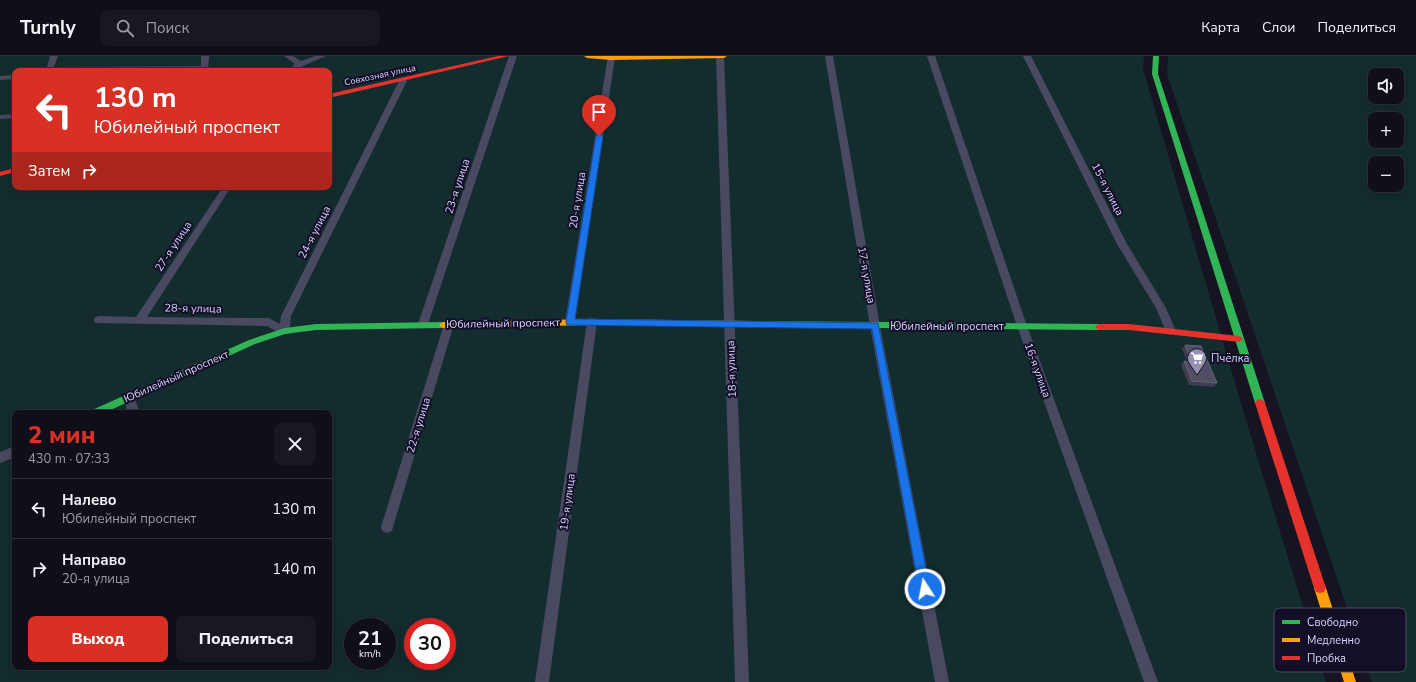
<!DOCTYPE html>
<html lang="ru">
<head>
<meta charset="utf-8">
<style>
	body { margin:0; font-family:"Nunito Sans",sans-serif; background:#191822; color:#f1f3f6; height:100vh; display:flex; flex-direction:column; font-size:15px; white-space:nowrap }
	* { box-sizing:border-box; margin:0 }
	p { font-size:13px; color:#9c9ca2 }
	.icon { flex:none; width:22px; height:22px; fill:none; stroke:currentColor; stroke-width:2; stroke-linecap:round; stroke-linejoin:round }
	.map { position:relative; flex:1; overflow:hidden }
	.sheet { position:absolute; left:12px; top:354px; width:320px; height:260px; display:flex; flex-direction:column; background:#100f19; border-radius:8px; box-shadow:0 4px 16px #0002,0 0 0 1px #302f38 }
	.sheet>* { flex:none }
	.banner { position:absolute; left:12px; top:12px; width:320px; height:122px; border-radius:8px; box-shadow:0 4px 16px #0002,0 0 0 1px #302f38; background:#d93025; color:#fff; overflow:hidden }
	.fabs { position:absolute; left:1368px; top:12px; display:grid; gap:8px }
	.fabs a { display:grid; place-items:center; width:36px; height:36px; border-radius:8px; background:#100f19; box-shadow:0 4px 16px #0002,0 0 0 1px #302f38; font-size:20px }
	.speed { position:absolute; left:344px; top:562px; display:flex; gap:8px; font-size:20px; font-weight:700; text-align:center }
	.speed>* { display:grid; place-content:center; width:52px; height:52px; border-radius:50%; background:#100f19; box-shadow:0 4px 16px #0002,0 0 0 1px #302f38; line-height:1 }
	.speed small { font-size:10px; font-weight:400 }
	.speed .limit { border:6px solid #d22; background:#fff; color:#111 }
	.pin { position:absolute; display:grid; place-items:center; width:34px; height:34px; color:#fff; margin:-41px -17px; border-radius:50% 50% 50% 0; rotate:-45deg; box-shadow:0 0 4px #0007 }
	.pin .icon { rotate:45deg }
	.me { position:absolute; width:44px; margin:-22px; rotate:349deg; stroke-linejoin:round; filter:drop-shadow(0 0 3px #0008) }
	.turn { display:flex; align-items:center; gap:14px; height:84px; padding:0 16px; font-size:18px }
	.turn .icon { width:52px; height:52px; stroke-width:2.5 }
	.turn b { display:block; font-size:28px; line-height:34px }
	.then { display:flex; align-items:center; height:38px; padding:0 16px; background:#0003; gap:8px; font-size:15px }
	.round { display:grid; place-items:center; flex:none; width:42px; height:42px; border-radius:8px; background:#191822 }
	.head { display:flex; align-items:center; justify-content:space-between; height:68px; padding:0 16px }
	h1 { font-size:24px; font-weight:800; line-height:30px; color:#d93025 }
	.button { display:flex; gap:8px; margin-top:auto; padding:8px 16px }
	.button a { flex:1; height:46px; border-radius:8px; background:#d93025; color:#fff; font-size:16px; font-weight:800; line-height:46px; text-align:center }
	.button a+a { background:#191822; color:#f1f3f6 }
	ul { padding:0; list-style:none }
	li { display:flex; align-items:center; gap:12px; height:60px; padding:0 16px; border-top:1px solid #302f38 }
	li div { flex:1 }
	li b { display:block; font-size:15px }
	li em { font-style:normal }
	header { display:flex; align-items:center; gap:24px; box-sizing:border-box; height:56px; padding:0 20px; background:#100f19; border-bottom:1px solid #302f38 }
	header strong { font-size:19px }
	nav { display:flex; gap:22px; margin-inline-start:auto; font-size:14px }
	.search { width:280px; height:36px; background:#191822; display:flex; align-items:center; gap:10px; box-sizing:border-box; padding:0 14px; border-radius:8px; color:#9c9ca2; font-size:15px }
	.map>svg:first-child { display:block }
	.green { fill:#132c2d; fill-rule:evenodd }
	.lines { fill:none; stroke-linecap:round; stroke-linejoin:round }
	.street { fill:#4a4962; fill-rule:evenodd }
	.fast { fill:#30b455; fill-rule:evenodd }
	.slow { fill:#ff9f0a; fill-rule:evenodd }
	.jam { fill:#e5322d; fill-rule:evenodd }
	.wall { fill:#403d50 }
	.building { fill:#504e63; stroke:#66637b }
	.route { fill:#1a73e8; stroke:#114b97 }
	.labels { text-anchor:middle; stroke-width:4; stroke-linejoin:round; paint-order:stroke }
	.far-street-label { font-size:9px; fill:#d9d4ff; stroke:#130f26 }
	.street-label { font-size:11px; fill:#d9d4ff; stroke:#130f26 }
	.poi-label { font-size:11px; fill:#d9d4ff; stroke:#130f26; text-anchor:start }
	.key { fill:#130f26; stroke:#4e4a67; stroke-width:1 }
	.key-label { font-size:11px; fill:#d9d4ff }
</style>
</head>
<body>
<header>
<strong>Turnly</strong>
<div class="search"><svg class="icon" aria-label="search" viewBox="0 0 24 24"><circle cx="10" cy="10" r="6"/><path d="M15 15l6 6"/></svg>Поиск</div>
<nav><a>Карта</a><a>Слои</a><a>Поделиться</a></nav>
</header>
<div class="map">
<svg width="1416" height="626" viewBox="0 0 1416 626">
	<rect width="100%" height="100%" fill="#161421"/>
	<g class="green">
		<path d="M 0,0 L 1144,0 L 1143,13 L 1246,364 L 1326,626 L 0,626 ZM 15,15 L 329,15 L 329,131 L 15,131 ZM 15,357 L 329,357 L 329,611 L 15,611 ZM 353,571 L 387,571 L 387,605 L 353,605 ZM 413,571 L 447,571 L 447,605 L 413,605 Z"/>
		<path d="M 1168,0 L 1416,0 L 1416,626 L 1372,626 L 1167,18 ZM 1375,19 L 1397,19 L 1397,41 L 1375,41 ZM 1375,63 L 1397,63 L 1397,85 L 1375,85 ZM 1375,107 L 1397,107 L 1397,129 L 1375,129 Z"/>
	</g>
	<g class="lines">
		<g class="street">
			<polygon points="50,0 58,0 54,11 201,10 201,0 209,0 208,15 46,15"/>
			<polygon points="284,0 293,0 301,5 315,0 326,0 303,10 296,15 288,15 295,8"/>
			<polygon points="509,0 517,0 428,268 427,271 419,271 418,268"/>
			<polygon points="608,0 612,0 615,2 575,266 574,269 566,269 565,266"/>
			<polygon points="716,0 724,0 749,626 735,626"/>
			<polygon points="825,0 833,0 880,270 949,626 935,626 870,270"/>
			<polygon points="927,0 935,0 1027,270 1158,626 1144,626 1017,270"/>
			<polygon points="1023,0 1031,0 1127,188 1166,252 1176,275 1175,278 1167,278 1156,252 1117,188"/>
			<polygon points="15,19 15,23 0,24 0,20"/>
			<polygon points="400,23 403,23 407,25 291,260 289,278 281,278 267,270 95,267 94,264 95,261 99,260 136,261 223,131 231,131 147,261 269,262 280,268 281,260"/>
			<polygon points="15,58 15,62 0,63 0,59"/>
			<polygon points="592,262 596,263 597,266 549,626 535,626 587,266 588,263"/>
			<polygon points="449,264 453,265 454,268 393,471 392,475 387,477 382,475 381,471 444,268 445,265"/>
			<polygon points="129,337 133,338 140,357 128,357 123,341 125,338"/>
			<polygon points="15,390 15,401 0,407 0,396"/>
		</g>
		<g class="fast">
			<polygon points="1153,0 1159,0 1158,18 1265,347 1263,350 1257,350 1255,347 1152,18"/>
			<polygon points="753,265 1099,268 1103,271 1099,274 753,271 749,268"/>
			<polygon points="443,266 447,269 443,272 316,274 285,278 255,288 104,357 90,357 92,354 249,284 285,272 316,268"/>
		</g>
		<g class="slow">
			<polygon points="584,0 727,0 724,2 611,4 587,2"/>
			<polygon points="592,263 753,265 757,268 753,271 592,269 443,272 439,269 443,266"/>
			<polygon points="1320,527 1324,528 1326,532 1356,626 1344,626 1314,532 1316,528"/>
		</g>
		<g class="jam">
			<polygon points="498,0 509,0 329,42 329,38"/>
			<polygon points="15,112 15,116 0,120 0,116"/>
			<polygon points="1099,268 1129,268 1239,280 1243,283 1239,286 1129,274 1099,274 1095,271"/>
			<polygon points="1260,343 1263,344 1265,347 1326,532 1324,536 1320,537 1316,536 1314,532 1255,347 1257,344"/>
		</g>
	</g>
	<polygon class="wall" points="1185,289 1217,327 1214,331 1189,329 1181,309 1184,305 1187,305 1182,293"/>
	<polygon class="building" points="1185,289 1201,290 1217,327 1192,325 1184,305 1192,306"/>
	<polygon class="route" points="599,77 603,80 575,263 878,267 930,533 929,537 925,538 921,537 919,533 872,273 567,269 566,266 596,80"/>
	<defs>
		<g id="supermarket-pin" transform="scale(1)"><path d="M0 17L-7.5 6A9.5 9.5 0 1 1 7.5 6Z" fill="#9591b1" stroke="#130f26"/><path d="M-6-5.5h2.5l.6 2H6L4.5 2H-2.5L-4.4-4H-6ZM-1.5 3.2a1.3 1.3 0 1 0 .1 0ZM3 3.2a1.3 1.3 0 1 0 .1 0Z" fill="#fff"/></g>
	</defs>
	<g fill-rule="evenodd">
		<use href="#supermarket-pin" x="1197" y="302"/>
	</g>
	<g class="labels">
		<g class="far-street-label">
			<text transform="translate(380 19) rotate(-12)" y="3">Совхозная улица</text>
		</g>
		<g class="street-label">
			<text transform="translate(457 130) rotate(-72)" y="4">23-я улица</text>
			<text transform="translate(1108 133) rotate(63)" y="4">15-я улица</text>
			<text transform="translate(577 144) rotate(-81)" y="4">20-я улица</text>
			<text transform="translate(314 176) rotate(-63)" y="4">24-я улица</text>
			<text transform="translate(173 190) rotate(-57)" y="4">27-я улица</text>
			<text transform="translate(867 219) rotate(80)" y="4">17-я улица</text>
			<text transform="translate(193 252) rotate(1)" y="4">28-я улица</text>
			<text transform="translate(503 267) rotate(-1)" y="4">Юбилейный проспект</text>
			<text x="947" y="274">Юбилейный проспект</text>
			<text transform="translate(731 313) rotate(-92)" y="4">18-я улица</text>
			<text transform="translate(1038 314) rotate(70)" y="4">16-я улица</text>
			<text transform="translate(176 320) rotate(-24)" y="4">Юбилейный проспект</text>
			<text transform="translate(418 369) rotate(-73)" y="4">22-я улица</text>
			<text transform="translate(567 446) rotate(-82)" y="4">19-я улица</text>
		</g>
		<g class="poi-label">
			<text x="1211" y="306">Пчёлка</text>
		</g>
	</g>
	<rect x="1274" y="552" width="132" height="64" rx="6" class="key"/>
	<rect x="1282" y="564" width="18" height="4" fill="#30b455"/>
	<rect x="1282" y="582" width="18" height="4" fill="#ff9f0a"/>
	<rect x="1282" y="600" width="18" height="4" fill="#e5322d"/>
	<g class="key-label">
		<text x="1307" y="570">Свободно</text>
		<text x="1307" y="588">Медленно</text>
		<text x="1307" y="606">Пробка</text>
	</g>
</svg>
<div class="fabs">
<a><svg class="icon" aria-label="sound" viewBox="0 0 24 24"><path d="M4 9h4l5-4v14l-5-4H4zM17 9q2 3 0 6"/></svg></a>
<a>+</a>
<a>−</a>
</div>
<div class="speed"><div>21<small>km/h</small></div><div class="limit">30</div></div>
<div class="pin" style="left:599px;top:80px;background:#d93025"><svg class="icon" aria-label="arrive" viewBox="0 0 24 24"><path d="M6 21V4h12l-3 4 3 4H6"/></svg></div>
<svg class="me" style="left:925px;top:533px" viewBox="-20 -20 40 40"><circle r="17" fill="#1a73e8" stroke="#fff" stroke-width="3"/><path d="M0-11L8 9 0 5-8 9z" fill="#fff"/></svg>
<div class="banner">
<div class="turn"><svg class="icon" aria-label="left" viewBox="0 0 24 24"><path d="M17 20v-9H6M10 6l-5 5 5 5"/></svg><div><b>130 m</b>Юбилейный проспект</div></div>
<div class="then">Затем<svg class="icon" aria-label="right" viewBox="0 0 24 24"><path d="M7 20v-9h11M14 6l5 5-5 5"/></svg></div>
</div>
<section class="sheet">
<div class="head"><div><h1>2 мин</h1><p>430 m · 07:33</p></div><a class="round"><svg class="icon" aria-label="close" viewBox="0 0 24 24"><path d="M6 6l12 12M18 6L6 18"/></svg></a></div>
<ul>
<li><svg class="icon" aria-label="left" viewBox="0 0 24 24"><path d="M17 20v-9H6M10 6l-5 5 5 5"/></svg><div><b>Налево</b><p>Юбилейный проспект</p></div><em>130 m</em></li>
<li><svg class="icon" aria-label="right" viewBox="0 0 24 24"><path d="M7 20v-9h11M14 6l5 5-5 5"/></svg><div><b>Направо</b><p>20-я улица</p></div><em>140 m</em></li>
</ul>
<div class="button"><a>Выход</a><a>Поделиться</a></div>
</section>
</div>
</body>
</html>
